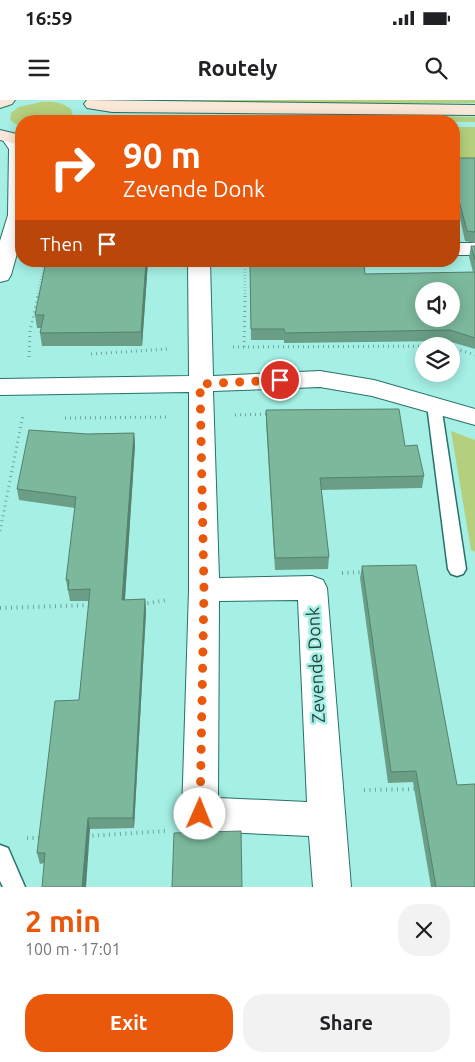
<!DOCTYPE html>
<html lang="en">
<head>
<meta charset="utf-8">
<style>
	body { margin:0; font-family:Ubuntu,sans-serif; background:#f2f2f2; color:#202124; height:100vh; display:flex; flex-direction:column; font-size:19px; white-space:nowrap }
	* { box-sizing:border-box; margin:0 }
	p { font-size:16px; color:#757577 }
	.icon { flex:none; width:28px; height:28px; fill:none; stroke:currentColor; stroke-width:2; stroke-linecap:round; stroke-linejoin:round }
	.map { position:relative; height:787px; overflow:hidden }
	.sheet { display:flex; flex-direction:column; background:#fff; flex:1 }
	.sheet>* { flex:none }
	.guide { position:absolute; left:15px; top:15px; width:445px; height:152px; border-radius:20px; box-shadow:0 2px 12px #0003; background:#ea580c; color:#fff; overflow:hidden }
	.controls { position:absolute; left:415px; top:182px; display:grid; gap:10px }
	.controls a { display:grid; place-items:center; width:45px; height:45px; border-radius:50%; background:#fff; box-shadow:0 2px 12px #0003; font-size:25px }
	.pin { position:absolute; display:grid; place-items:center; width:42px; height:42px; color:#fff; margin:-21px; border:2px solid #fff; border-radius:50%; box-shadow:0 1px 5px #0007 }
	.me { position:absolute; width:55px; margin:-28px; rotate:1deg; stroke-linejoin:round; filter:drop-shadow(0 0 4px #0008) }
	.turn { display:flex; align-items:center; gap:18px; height:105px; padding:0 25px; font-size:22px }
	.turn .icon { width:65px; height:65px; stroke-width:2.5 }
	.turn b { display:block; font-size:35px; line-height:42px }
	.then { display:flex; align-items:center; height:48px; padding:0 25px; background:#0003; gap:10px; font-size:19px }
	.round { display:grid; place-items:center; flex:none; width:52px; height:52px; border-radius:20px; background:#f2f2f2 }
	.headline { display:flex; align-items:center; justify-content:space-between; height:85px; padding:0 25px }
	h1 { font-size:30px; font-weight:600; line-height:38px; color:#ea580c }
	.primary-button { display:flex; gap:10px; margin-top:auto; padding:10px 25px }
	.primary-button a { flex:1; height:58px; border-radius:20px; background:#ea580c; color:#fff; font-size:20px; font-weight:600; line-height:58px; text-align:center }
	.primary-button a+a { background:#f2f2f2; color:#202124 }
	.status { display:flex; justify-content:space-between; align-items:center; height:35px; padding:0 25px; background:#fff; direction:ltr }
	.status svg { height:14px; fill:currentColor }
	header { display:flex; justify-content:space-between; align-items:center; height:65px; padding:0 25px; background:#fff; font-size:22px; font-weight:600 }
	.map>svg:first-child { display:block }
	.green { fill:#b4d07e }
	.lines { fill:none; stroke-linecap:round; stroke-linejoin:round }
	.service-casing { stroke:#267269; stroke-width:3 }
	.minor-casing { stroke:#267269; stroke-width:2 }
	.secondary-casing { stroke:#267269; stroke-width:2 }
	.path-far2 { stroke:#6ea59d; stroke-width:2.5; stroke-dasharray:0.5 2.5; stroke-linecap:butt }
	.path-far1 { stroke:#6ea59d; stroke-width:3; stroke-dasharray:1 4; stroke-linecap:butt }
	.path { stroke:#6ea59d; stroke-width:4; stroke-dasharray:1 4.5; stroke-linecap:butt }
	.service { fill:#fff; fill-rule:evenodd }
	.minor { fill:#fff; fill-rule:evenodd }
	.secondary { fill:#f9e8d8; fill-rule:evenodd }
	.wall { fill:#6a9e86 }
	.shaded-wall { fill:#56816d }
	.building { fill:#7bb89c; stroke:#56816d; fill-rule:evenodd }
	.route { stroke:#ea580c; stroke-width:9; stroke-dasharray:0 16.2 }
	.labels { text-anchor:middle; stroke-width:5; stroke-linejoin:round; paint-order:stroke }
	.street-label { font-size:18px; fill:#24423e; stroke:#a5efe4 }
</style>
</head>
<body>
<div class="status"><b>16:59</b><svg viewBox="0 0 49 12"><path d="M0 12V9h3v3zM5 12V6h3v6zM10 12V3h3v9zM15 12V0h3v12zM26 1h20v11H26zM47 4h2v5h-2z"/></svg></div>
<header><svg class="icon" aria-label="menu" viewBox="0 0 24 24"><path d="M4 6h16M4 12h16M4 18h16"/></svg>Routely<svg class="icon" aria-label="search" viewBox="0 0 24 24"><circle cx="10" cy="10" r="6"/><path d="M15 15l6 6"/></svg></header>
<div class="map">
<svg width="475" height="787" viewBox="0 0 475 787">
	<rect width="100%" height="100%" fill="#a5efe4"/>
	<g class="green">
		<rect x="145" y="0" width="330" height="3"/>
		<path d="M 41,2 C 52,1 62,2 71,9 L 73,16 L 69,21 L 21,21 L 21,28 L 10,20 L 11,13 L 19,7 Z"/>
		<polygon points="388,15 475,17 475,22 389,21"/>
		<polygon points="242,16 298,16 298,21 167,21"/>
		<rect x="454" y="27" width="21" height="37"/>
		<polygon points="451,331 475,340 475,452 471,450"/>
	</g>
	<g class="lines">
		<g class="service-casing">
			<g id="service">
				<polygon points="434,300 441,305 466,469 463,474 457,476 451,474 448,469 427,305"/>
				<polygon points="0,745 8,748 25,787 3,787 0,781"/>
			</g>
		</g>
		<g class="minor-casing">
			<g id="minor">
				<polygon points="11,34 17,35 21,41 21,139 11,175 8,180 0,182 0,141 8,115 9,49 2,39 5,35"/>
				<rect x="454" y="143" width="21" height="12"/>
				<path d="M 188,161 L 210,161 L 213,276 L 320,271 L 374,280 L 475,309 L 475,325 L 372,296 L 320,287 L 213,291 L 219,478 L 312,476 L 323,480 L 327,488 L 351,787 L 313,787 L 309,736 L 200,731 L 187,726 L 182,714 L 189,490 L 189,292 L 0,295 L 0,279 L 189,276 ZM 298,500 L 307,702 L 218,698 L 219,501 Z"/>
			</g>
		</g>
		<g class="secondary-casing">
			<g id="secondary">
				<polygon points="0,0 15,0 12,4 0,8"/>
				<polygon points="87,0 475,5 475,15 112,12 87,8 84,4"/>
				<polygon points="0,30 21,35 21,45 0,40"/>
			</g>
		</g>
		<g class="path-far2">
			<polyline points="37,197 45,161"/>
			<polyline points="245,197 245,161"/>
		</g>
		<g class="path-far1">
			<polyline points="233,247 449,246"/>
			<polyline points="244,247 245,196"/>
			<polyline points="451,247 475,255"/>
			<polyline points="91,254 167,249"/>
			<polyline points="29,257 30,231 38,196"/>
			<polyline points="235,315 269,314"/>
			<polyline points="65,318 169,317"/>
			<polyline points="0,431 23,315"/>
		</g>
		<g class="path">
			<polyline points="342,473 363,472"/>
			<polyline points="142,504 167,500"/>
			<polyline points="0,508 93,505"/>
			<polyline points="364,690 418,689"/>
			<polyline points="87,736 165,731"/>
			<polyline points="27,738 43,738"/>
		</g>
		<use href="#service" class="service"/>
		<use href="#minor" class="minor"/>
		<use href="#secondary" class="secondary"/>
	</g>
	<g class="wall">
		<polygon points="454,58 475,58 475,143 465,141 459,114 454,114"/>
		<polygon points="471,146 475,146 475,249 448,241 284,243 284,240 251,240 250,176 473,172 469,157"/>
		<polygon points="46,161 148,161 142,246 42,246 40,233 42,228 37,228 35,215"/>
		<polygon points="266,310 405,346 424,376 422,388 321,390 329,457 328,469 275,470 266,322"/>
		<polygon points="134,333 135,345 125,500 145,499 146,511 134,728 90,729 44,763 40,764 37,753 79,600 89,501 70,501 66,480 75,408 19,400 17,389 88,334"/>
		<polygon points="362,466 475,787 431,787 413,682 388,683 360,478"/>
	</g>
	<g class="shaded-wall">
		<polygon points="146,161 148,161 142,246 141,232"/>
		<polygon points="134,333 135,345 124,511 122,500"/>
		<polygon points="145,499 146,511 134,728 133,718"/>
		<polygon points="88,718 90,729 86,787 82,787"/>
	</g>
	<g class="building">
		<polygon points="454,58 475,58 475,132 467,131 460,104 454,104"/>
		<polygon points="471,146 475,146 475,160"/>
		<polygon points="46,161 146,161 141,232 40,233 44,215 35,215"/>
		<path d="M 364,164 L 365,174 L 475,172 L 475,238 L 450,230 L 285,233 L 284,229 L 251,229 L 250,166 ZM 424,191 L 451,191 L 451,219 L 424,219 Z"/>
		<polygon points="399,309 405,346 417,345 424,376 320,378 329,457 275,458 266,310"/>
		<polygon points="29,330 88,334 134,333 122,500 145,499 133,718 88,718 82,787 42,787 45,753 37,753 55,601 79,600 90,489 68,490 69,480 66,480 76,397 17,389"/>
		<polygon points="416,465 457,685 475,684 475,787 436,787 416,671 391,672 362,466"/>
		<polygon points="241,731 242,787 172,787 174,733"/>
	</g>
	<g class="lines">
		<polyline class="route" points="200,714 204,490 200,284 280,280"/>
	</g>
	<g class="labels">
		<g class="street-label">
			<text transform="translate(316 565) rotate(-93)" y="6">Zevende Donk</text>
		</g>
	</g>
</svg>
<div class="controls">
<a><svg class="icon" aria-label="sound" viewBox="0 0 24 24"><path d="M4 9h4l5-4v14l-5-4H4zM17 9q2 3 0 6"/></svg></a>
<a><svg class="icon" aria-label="layers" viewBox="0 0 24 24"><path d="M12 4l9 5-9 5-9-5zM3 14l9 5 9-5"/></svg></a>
</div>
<div class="pin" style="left:280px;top:280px;background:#d93025"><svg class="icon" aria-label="arrive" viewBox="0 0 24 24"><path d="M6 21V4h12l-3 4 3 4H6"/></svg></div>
<svg class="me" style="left:200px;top:714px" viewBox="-20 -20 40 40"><circle r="19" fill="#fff"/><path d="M0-13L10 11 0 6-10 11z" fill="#ea580c"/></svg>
<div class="guide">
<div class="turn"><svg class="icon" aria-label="right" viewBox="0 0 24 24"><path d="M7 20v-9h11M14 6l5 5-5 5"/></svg><div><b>90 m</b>Zevende Donk</div></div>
<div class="then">Then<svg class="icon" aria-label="arrive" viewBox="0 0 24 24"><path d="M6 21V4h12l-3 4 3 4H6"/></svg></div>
</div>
</div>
<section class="sheet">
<div class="headline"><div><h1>2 min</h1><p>100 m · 17:01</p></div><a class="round"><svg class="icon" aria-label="close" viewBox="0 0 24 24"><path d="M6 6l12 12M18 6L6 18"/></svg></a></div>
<div class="primary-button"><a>Exit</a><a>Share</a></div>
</section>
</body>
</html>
